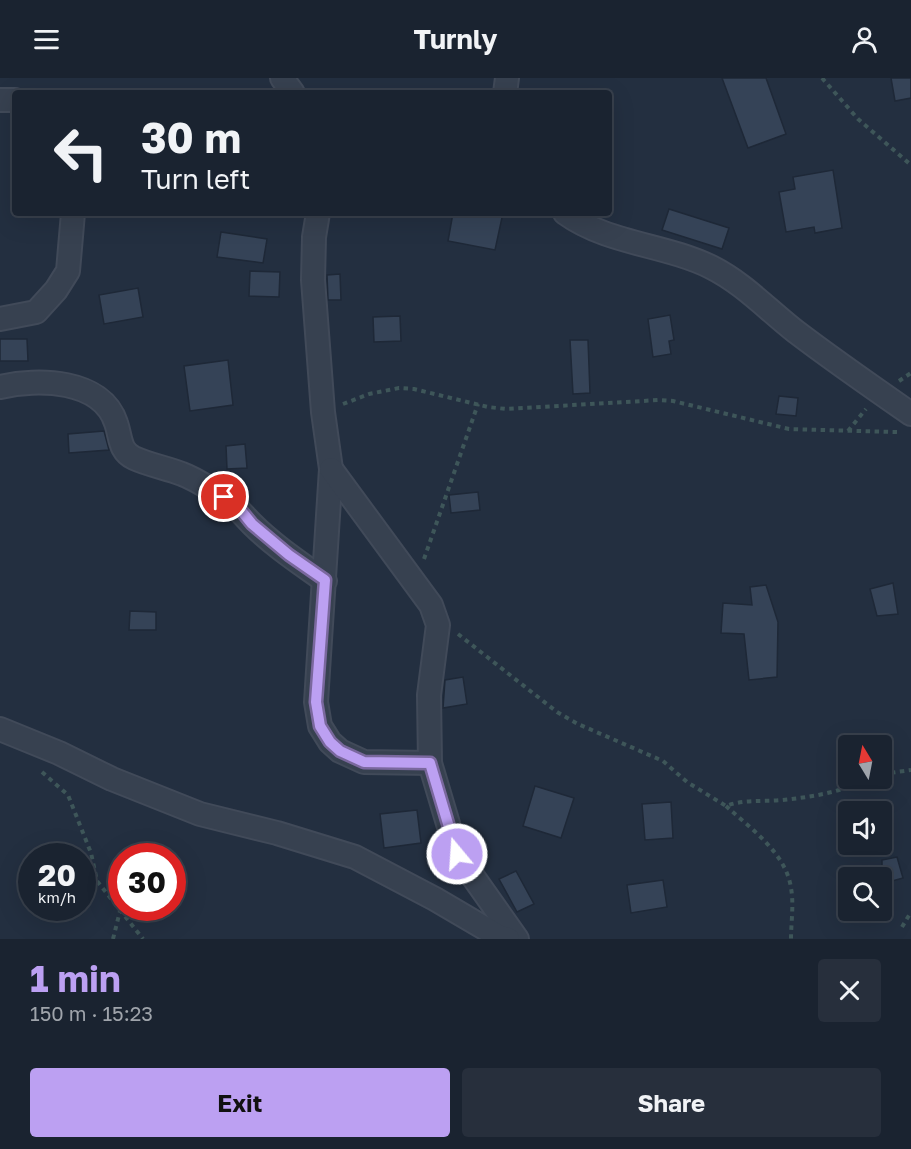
<!DOCTYPE html>
<html lang="en">
<head>
<meta charset="utf-8">
<style>
	body { margin:0; font-family:"Golos Text",sans-serif; background:#272f3c; color:#f1f3f6; height:100vh; display:flex; flex-direction:column; font-size:22px; white-space:nowrap }
	* { box-sizing:border-box; margin:0 }
	p { font-size:20px; color:#9fa4ab }
	.icon { flex:none; width:33px; height:33px; fill:none; stroke:currentColor; stroke-width:2; stroke-linecap:round; stroke-linejoin:round }
	.map { position:relative; height:861px; overflow:hidden }
	.sheet { display:flex; flex-direction:column; background:#1a2330; flex:1 }
	.sheet>* { flex:none }
	.hud { position:absolute; left:12px; top:12px; width:600px; height:126px; border-radius:6px; box-shadow:0 6px 24px #0002,0 0 0 2px #38404c; background:#1a2330; color:#f1f3f6; overflow:hidden }
	.needle { width:39px; rotate:350deg }
	.fabs { position:absolute; left:838px; top:657px; display:grid; gap:12px }
	.fabs a { display:grid; place-items:center; width:54px; height:54px; border-radius:6px; background:#1a2330; box-shadow:0 6px 24px #0002,0 0 0 2px #38404c; font-size:30px }
	.speed { position:absolute; left:18px; top:765px; display:flex; gap:12px; font-size:30px; font-weight:700; text-align:center }
	.speed>* { display:grid; place-content:center; width:78px; height:78px; border-radius:50%; background:#1a2330; box-shadow:0 6px 24px #0002,0 0 0 2px #38404c; line-height:1 }
	.speed small { font-size:15px; font-weight:400 }
	.speed .limit { border:9px solid #d22; background:#fff; color:#111 }
	.pin { position:absolute; display:grid; place-items:center; width:51px; height:51px; color:#fff; margin:-26px; border:3px solid #fff; border-radius:50%; box-shadow:0 2px 6px #0007 }
	.me { position:absolute; width:66px; margin:-33px; rotate:342deg; stroke-linejoin:round; filter:drop-shadow(0 0 4px #0008) }
	.turn { display:flex; align-items:center; gap:21px; height:126px; padding:0 30px; font-size:27px }
	.turn .icon { width:78px; height:78px; stroke-width:2.5 }
	.turn b { display:block; font-size:42px; line-height:51px }
	.round { display:grid; place-items:center; flex:none; width:63px; height:63px; border-radius:6px; background:#272f3c }
	.headline { display:flex; align-items:center; justify-content:space-between; height:102px; padding:0 30px }
	h1 { font-size:36px; font-weight:700; line-height:45px; color:#bca0f2 }
	.button { display:flex; gap:12px; margin-top:auto; padding:12px 30px }
	.button a { flex:1; height:69px; border-radius:6px; background:#bca0f2; color:#111; font-size:24px; font-weight:700; line-height:69px; text-align:center }
	.button a+a { background:#272f3c; color:#f1f3f6 }
	header { display:flex; justify-content:space-between; align-items:center; height:78px; padding:0 30px; background:#1a2330; font-size:27px; font-weight:700 }
	.map>svg:first-child { display:block }
	.building { fill:#354357; stroke:#1e2837; stroke-width:1.5 }
	.lines { fill:none; stroke-linecap:round; stroke-linejoin:round }
	.street-casing { stroke:#414a59; stroke-width:26 }
	.path { stroke:#3e5659; stroke-width:4; stroke-dasharray:4.5 4.5; stroke-linecap:butt }
	.street { stroke:#374150; stroke-width:22 }
	.route-casing { stroke:#7a689d; stroke-width:15 }
	.route { stroke:#bca0f2; stroke-width:10 }
</style>
</head>
<body>
<header><svg class="icon" aria-label="menu" viewBox="0 0 24 24"><path d="M4 6h16M4 12h16M4 18h16"/></svg>Turnly<svg class="icon" aria-label="person" viewBox="0 0 24 24"><circle cx="12" cy="8" r="4"/><path d="M4 21q1-7 8-7t8 7"/></svg></header>
<div class="map">
<svg width="911" height="861" viewBox="0 0 911 861">
	<rect width="100%" height="100%" fill="#232f40"/>
	<g class="building">
		<polygon points="722,0 766,0 786,56 748,70"/>
		<polygon points="891,0 911,0 911,20 895,23"/>
		<polygon points="833,92 842,150 815,155 814,149 786,154 779,114 795,111 793,99"/>
		<polygon points="669,131 729,150 722,171 662,152"/>
		<polygon points="453,135 503,135 495,172 448,163"/>
		<polygon points="221,154 267,161 263,185 217,179"/>
		<polygon points="250,193 280,194 279,219 249,218"/>
		<polygon points="340,196 341,222 328,222 327,197"/>
		<polygon points="138,210 143,239 104,246 99,217"/>
		<polygon points="670,237 674,262 669,263 671,276 653,279 648,241"/>
		<polygon points="400,238 401,263 374,264 373,239"/>
		<polygon points="0,261 27,261 28,283 0,283"/>
		<polygon points="570,262 588,262 590,315 573,316"/>
		<polygon points="228,282 233,327 190,333 184,288"/>
		<polygon points="779,318 798,320 796,338 776,336"/>
		<polygon points="104,353 109,372 69,375 68,356"/>
		<polygon points="245,366 247,390 227,391 226,368"/>
		<polygon points="478,414 480,432 451,435 449,417"/>
		<polygon points="893,505 898,536 877,538 870,511"/>
		<polygon points="766,507 778,544 777,599 749,602 744,556 721,555 723,525 752,527 750,509"/>
		<polygon points="130,533 156,534 156,552 129,552"/>
		<polygon points="463,599 467,626 443,630 445,602"/>
		<polygon points="535,708 574,720 561,760 523,748"/>
		<polygon points="671,724 673,760 645,762 642,726"/>
		<polygon points="417,732 421,765 384,770 380,736"/>
		<polygon points="897,779 903,800 885,805 882,795 882,782"/>
		<polygon points="516,793 534,826 517,834 499,801"/>
		<polygon points="663,802 667,829 631,835 627,807"/>
	</g>
	<g class="lines">
		<g class="street-casing">
			<g id="street">
				<polyline points="282,0 293,15"/>
				<polyline points="505,15 507,0"/>
				<polyline points="0,22 15,22"/>
				<polyline points="318,135 314,159 313,202 323,334 331,391 316,624 320,648 330,664 340,673 364,684 430,685"/>
				<path d="M 565,135 C 608,166 664,166 711,189 C 743,205 767,231 795,253 C 833,282 872,309 911,336"/>
				<polyline points="0,241 36,234 56,212 68,193 73,135"/>
				<path d="M 0,309 C 37,300 102,301 116,345 C 121,359 119,373 134,380 C 149,387 167,390 182,396 C 196,401 210,411 222,418 C 235,426 242,436 252,446 C 274,468 300,485 325,503"/>
				<polyline points="331,391 431,527 438,547 429,617 430,685 457,776 517,861"/>
				<polyline points="0,651 59,675 112,701 200,736 277,755 355,779 435,821 498,858 508,861"/>
			</g>
		</g>
		<g class="path">
			<polyline points="822,0 858,41 911,87"/>
			<polyline points="899,303 911,295"/>
			<polyline points="343,326 369,316 399,310 414,311 488,329 506,331 659,322 673,323 789,351 897,354"/>
			<polyline points="848,353 866,331"/>
			<polyline points="424,481 478,326"/>
			<path d="M 458,556 L 557,634 L 578,646 L 663,683 L 687,704 L 726,728 C 744,721 763,724 782,722 C 812,719 843,714 869,700"/>
			<polyline points="42,694 68,717 91,775 97,803 143,861"/>
			<polyline points="882,696 911,692"/>
			<path d="M 726,728 C 751,751 786,775 791,810 C 794,826 791,845 791,861"/>
			<polyline points="902,849 911,834"/>
			<polyline points="113,861 120,833"/>
		</g>
		<use href="#street" class="street"/>
	</g>
	<g class="lines">
		<g class="route-casing">
			<polyline id="route" points="224,419 239,430 252,446 289,477 325,502 316,624 320,648 330,664 340,673 364,684 430,685 457,776"/>
		</g>
		<use href="#route" class="route"/>
	</g>
</svg>
<div class="fabs">
<a><svg class="needle" viewBox="-14 -14 28 28"><path d="M0-13l5 13h-10z" fill="#e53935"/><path d="M0 13l5-13h-10z" fill="#9fa4ab"/></svg></a>
<a><svg class="icon" aria-label="sound" viewBox="0 0 24 24"><path d="M4 9h4l5-4v14l-5-4H4zM17 9q2 3 0 6"/></svg></a>
<a><svg class="icon" aria-label="search" viewBox="0 0 24 24"><circle cx="10" cy="10" r="6"/><path d="M15 15l6 6"/></svg></a>
</div>
<div class="speed"><div>20<small>km/h</small></div><div class="limit">30</div></div>
<div class="pin" style="left:224px;top:419px;background:#d93025"><svg class="icon" aria-label="arrive" viewBox="0 0 24 24"><path d="M6 21V4h12l-3 4 3 4H6"/></svg></div>
<svg class="me" style="left:457px;top:776px" viewBox="-20 -20 40 40"><circle r="17" fill="#bca0f2" stroke="#fff" stroke-width="3"/><path d="M0-11L8 9 0 5-8 9z" fill="#fff"/></svg>
<div class="hud">
<div class="turn"><svg class="icon" aria-label="left" viewBox="0 0 24 24"><path d="M17 20v-9H6M10 6l-5 5 5 5"/></svg><div><b>30 m</b>Turn left</div></div>
</div>
</div>
<section class="sheet">
<div class="headline"><div><h1>1 min</h1><p>150 m · 15:23</p></div><a class="round"><svg class="icon" aria-label="close" viewBox="0 0 24 24"><path d="M6 6l12 12M18 6L6 18"/></svg></a></div>
<div class="button"><a>Exit</a><a>Share</a></div>
</section>
</body>
</html>
